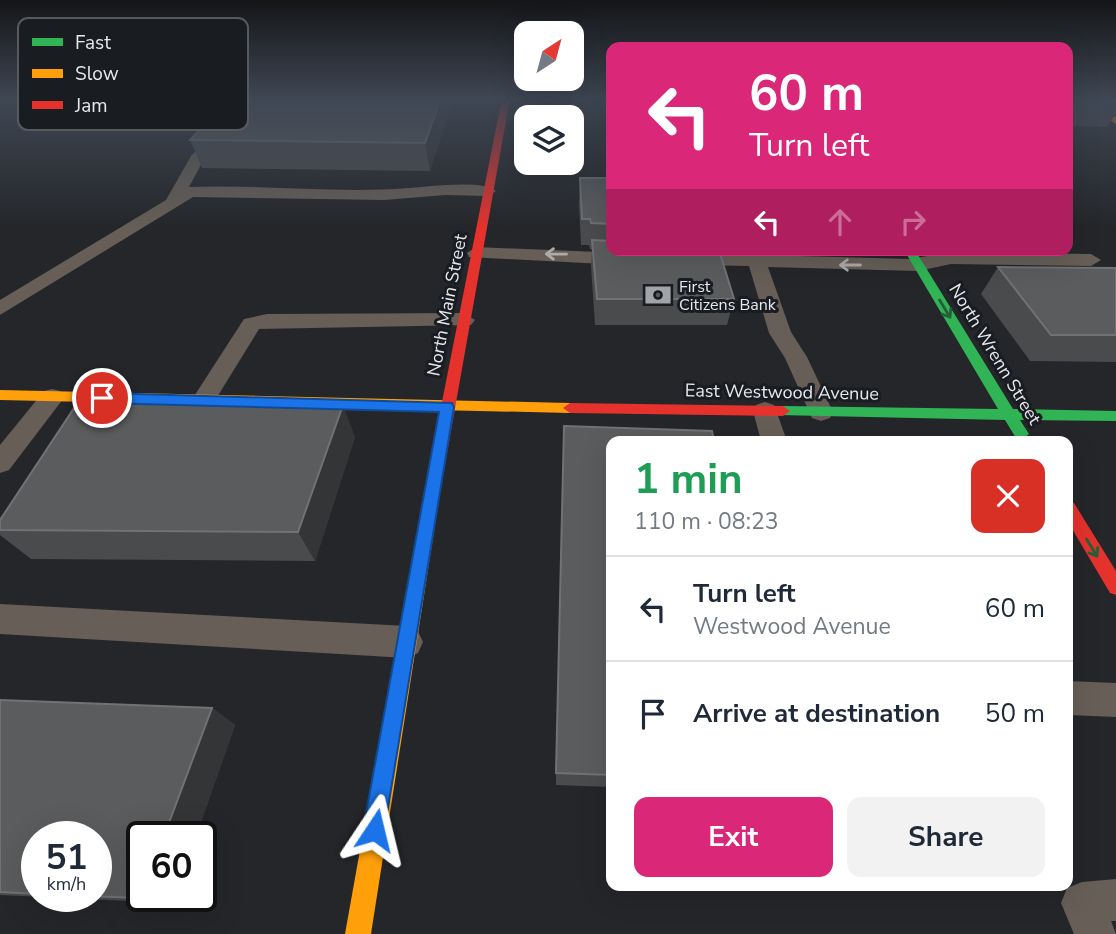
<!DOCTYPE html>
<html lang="en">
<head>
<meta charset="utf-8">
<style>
	body { margin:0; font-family:"Nunito Sans",sans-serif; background:#f2f2f3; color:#1f2937; height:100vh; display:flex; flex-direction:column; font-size:26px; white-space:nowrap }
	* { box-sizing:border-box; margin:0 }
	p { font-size:23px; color:#747a83 }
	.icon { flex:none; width:38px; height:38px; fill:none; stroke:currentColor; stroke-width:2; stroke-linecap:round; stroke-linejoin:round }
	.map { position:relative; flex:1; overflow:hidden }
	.details { position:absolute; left:606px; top:436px; width:467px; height:455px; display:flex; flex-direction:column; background:#fff; border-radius:14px; box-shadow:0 7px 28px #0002 }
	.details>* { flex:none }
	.hud { position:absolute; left:606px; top:42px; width:467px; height:214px; border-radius:14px; box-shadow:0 7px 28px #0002; background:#db2777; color:#fff; overflow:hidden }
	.needle { width:46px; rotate:36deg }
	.buttons { position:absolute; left:514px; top:21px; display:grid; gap:14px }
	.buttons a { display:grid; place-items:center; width:70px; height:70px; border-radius:14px; background:#fff; box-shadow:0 7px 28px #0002; font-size:35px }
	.speed { position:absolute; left:21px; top:821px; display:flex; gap:14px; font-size:35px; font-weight:700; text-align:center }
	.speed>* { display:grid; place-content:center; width:91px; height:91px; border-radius:50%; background:#fff; box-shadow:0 7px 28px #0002; line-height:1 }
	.speed small { font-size:18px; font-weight:400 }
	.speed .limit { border:4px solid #111; border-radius:10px; background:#fff; color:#111 }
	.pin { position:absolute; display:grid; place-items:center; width:60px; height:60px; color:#fff; margin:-30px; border:4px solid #fff; border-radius:50%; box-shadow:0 2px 7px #0007 }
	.me { position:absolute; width:77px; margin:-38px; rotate:10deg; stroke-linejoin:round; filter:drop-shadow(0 0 5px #0008) }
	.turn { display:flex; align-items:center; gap:24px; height:147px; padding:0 28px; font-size:32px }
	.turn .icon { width:91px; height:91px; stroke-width:2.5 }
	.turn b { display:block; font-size:49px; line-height:60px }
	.lanes { display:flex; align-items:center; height:66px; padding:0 28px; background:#0003; justify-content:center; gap:35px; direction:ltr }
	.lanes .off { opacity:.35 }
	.round { display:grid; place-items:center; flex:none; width:74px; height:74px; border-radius:14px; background:#f2f2f3 }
	.overview { display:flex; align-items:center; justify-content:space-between; height:119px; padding:0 28px }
	h1 { font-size:42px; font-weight:700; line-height:52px; color:#1e9e55 }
	.cta { display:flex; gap:14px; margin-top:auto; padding:14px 28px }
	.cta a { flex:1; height:80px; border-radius:14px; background:#db2777; color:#fff; font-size:28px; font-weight:700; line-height:80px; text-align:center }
	.cta a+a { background:#f2f2f3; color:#1f2937 }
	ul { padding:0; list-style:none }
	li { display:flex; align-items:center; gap:21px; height:105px; padding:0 28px; border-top:2px solid #e0e1e3 }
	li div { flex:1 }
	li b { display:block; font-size:26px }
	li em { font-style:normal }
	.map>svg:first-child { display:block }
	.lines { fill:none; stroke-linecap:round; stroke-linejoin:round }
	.lane { fill:#665e57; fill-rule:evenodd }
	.fast { fill:#30b455; fill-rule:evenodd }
	.slow { fill:#ff9f0a; fill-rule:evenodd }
	.jam { fill:#e5322d; fill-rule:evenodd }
	.wall { fill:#494b4d; fill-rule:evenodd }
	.shaded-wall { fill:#333537 }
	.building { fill:#5a5c5e; stroke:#707275; stroke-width:2 }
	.oneway { stroke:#acaaaa }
	.oneway2 { stroke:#236038 }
	.route { fill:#1a73e8; stroke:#114b97; stroke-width:2 }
	.labels { text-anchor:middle; stroke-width:6; stroke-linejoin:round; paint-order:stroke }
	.far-poi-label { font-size:16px; fill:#e6e9ed; stroke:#191c21; text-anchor:start }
	.street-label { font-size:18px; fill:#e6e9ed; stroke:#191c21 }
	.key { fill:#191c21; stroke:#565a5e; stroke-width:2 }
	.key-label { font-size:19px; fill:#e6e9ed }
</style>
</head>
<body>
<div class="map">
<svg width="1116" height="934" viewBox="0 0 1116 934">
	<rect width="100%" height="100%" fill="#242629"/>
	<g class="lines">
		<g class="lane">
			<path d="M 231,98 L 245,98 L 245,115 L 203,161 L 189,187 C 261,184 335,194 408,188 C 425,187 485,179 496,191 L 488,196 L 445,195 L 384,200 L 193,197 L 0,315 L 0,300 L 166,200 L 191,156 L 231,114 Z"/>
			<polygon points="476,247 623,253 632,259 623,265 469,257 467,253"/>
			<polygon points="951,252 1091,254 1101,260 1091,266 951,264 918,271 768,267 791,332 807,357 833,412 830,418 821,421 812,418 785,358 769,333 749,266 693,265 684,259 693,253 910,259"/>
			<polygon points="464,313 475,320 471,325 259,329 211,407 203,409 195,407 191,401 244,319 267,314"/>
			<polygon points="52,389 60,391 64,397 60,403 9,470 0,473 0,445 44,391"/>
			<polygon points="765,402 774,405 787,441 761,441 753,411 756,405"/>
			<polygon points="0,604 407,626 418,631 423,642 418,653 407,658 0,634"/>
			<polygon points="1068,681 1116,683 1116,717 1068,715"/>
			<polygon points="1116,879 1116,921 1111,921 1116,934 1074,934 1061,903 1067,888 1082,882"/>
		</g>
		<polygon class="fast" points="904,250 915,250 1013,409 1116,411 1116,421 1020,420 1029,434 1021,440 1016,438 1005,420 778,415 776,411 778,407 783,406 998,409"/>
		<g class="slow">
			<polygon points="1081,98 1090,98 1116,117 1116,124"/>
			<polygon points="0,390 570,403 577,408 570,413 0,400"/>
			<polygon points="432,486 438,488 440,493 371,934 345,934 424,493 426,488"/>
		</g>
		<g class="jam">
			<polygon points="502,98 510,98 440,493 438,498 426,498 424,493"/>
			<polygon points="570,403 783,406 790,411 783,416 570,413 563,408"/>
			<polygon points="1068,501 1074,503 1116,571 1116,595 1110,593 1068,522"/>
		</g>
	</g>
	<g class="wall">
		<polygon points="275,98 453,98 430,171 202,168 190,140"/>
		<polygon points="1068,98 1116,98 1116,113 1107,127 1068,126"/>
		<polygon points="580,178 611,178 611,250 734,299 727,325 595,325 591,266 592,249 590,249 589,245 581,245 579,204"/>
		<polygon points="998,267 1116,268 1116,362 1030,361 981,294"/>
		<polygon points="355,437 315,561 31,559 0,535 0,520"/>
		<polygon points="611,441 611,787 556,785 556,773"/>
		<path d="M 0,700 L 212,708 L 235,725 L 196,836 L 142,836 L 173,903 L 0,895 ZM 37,836 L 96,896 L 37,896 Z"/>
	</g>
	<g class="shaded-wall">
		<polygon points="441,98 453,98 430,171 425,143"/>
		<polygon points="343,405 355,437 315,561 298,532"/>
		<polygon points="212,708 235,725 196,836 164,836"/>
		<polygon points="142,894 142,896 176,896 173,903 140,898"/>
	</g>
	<g class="building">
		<polygon points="275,98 441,98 425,143 190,140 229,99 274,100"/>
		<polygon points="1068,98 1116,98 1116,101 1068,100"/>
		<polygon points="580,178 611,178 611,224 591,223 590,219 582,219"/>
		<polygon points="592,240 611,241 611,250 719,250 734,299 597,299"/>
		<polygon points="998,267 1116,268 1116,335 1051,335"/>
		<polygon points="80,399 343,405 298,532 0,530 0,520"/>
		<polygon points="564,426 712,431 714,441 611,441 611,775 556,773"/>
		<polygon points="0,700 212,708 164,836 142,836 142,894 140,898 86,896 96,896 96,836 37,836 37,894 0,892"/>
	</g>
	<defs><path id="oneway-shaft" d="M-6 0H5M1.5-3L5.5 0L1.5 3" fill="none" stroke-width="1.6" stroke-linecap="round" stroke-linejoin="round" transform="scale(1.75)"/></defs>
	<g class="oneway">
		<use href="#oneway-shaft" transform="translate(556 254) rotate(-179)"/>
		<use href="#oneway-shaft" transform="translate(850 265) rotate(180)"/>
	</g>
	<g class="oneway2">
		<use href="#oneway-shaft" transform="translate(945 309) rotate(59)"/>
		<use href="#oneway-shaft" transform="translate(1092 548) rotate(58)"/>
	</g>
	<linearGradient id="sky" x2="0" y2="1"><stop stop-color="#141517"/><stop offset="0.43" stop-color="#3f4754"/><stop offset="1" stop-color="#3f4754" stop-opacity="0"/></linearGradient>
	<rect width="1116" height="229" fill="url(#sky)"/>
	<polygon class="route" points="102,393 452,403 454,407 383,838 375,841 366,838 363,830 439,412 102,403 95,398"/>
	<defs>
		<g id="bank-bare" transform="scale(2.1)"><path d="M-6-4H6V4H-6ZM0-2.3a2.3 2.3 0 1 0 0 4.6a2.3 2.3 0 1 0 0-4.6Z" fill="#a2a5a8" stroke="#191c21" stroke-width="2.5" paint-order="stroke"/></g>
	</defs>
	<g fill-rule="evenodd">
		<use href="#bank-bare" x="658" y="295"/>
	</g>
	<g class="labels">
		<g class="far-poi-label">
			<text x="679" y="292">First<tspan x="679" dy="18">Citizens Bank</tspan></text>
		</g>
		<g class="street-label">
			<text transform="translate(447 305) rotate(-79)" y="6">North Main Street</text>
			<text transform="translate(995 354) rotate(59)" y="6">North Wrenn Street</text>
			<text transform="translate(782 392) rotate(1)" y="6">East Westwood Avenue</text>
		</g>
	</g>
	<rect x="18" y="18" width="230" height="112" rx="10" class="key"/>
	<rect x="32" y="38" width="31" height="8" fill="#30b455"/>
	<rect x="32" y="69" width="31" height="9" fill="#ff9f0a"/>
	<rect x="32" y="101" width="31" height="8" fill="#e5322d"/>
	<g class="key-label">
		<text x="75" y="49">Fast</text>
		<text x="75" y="80">Slow</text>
		<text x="75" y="112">Jam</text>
	</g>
</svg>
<div class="buttons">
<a><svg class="needle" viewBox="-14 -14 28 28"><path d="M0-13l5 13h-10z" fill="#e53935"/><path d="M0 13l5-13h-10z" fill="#747a83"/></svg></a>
<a><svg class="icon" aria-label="layers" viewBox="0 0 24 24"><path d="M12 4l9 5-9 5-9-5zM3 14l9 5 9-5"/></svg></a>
</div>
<div class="speed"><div>51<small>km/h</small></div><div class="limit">60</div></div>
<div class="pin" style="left:102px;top:398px;background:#d93025"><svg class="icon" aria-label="arrive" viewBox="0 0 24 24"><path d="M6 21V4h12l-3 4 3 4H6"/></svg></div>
<svg class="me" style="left:375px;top:830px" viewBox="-20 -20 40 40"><path d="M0-17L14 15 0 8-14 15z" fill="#1a73e8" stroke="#fff" stroke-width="4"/></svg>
<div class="hud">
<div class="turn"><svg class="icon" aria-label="left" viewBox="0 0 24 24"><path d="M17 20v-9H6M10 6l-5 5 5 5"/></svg><div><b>60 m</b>Turn left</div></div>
<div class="lanes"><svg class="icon" aria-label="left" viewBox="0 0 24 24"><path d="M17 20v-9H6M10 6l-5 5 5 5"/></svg><svg class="icon off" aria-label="ahead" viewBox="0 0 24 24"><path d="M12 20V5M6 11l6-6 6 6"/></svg><svg class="icon off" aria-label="right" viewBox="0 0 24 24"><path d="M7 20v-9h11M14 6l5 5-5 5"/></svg></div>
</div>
<section class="details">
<div class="overview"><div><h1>1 min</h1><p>110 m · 08:23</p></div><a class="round" style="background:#d93025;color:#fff"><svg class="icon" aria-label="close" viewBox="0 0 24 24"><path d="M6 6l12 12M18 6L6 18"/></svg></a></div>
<ul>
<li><svg class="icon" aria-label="left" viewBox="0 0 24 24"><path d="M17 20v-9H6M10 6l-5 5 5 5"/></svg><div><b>Turn left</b><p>Westwood Avenue</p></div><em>60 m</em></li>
<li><svg class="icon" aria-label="arrive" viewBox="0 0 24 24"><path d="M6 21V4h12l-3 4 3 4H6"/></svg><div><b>Arrive at destination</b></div><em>50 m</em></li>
</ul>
<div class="cta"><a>Exit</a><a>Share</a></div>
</section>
</div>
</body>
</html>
